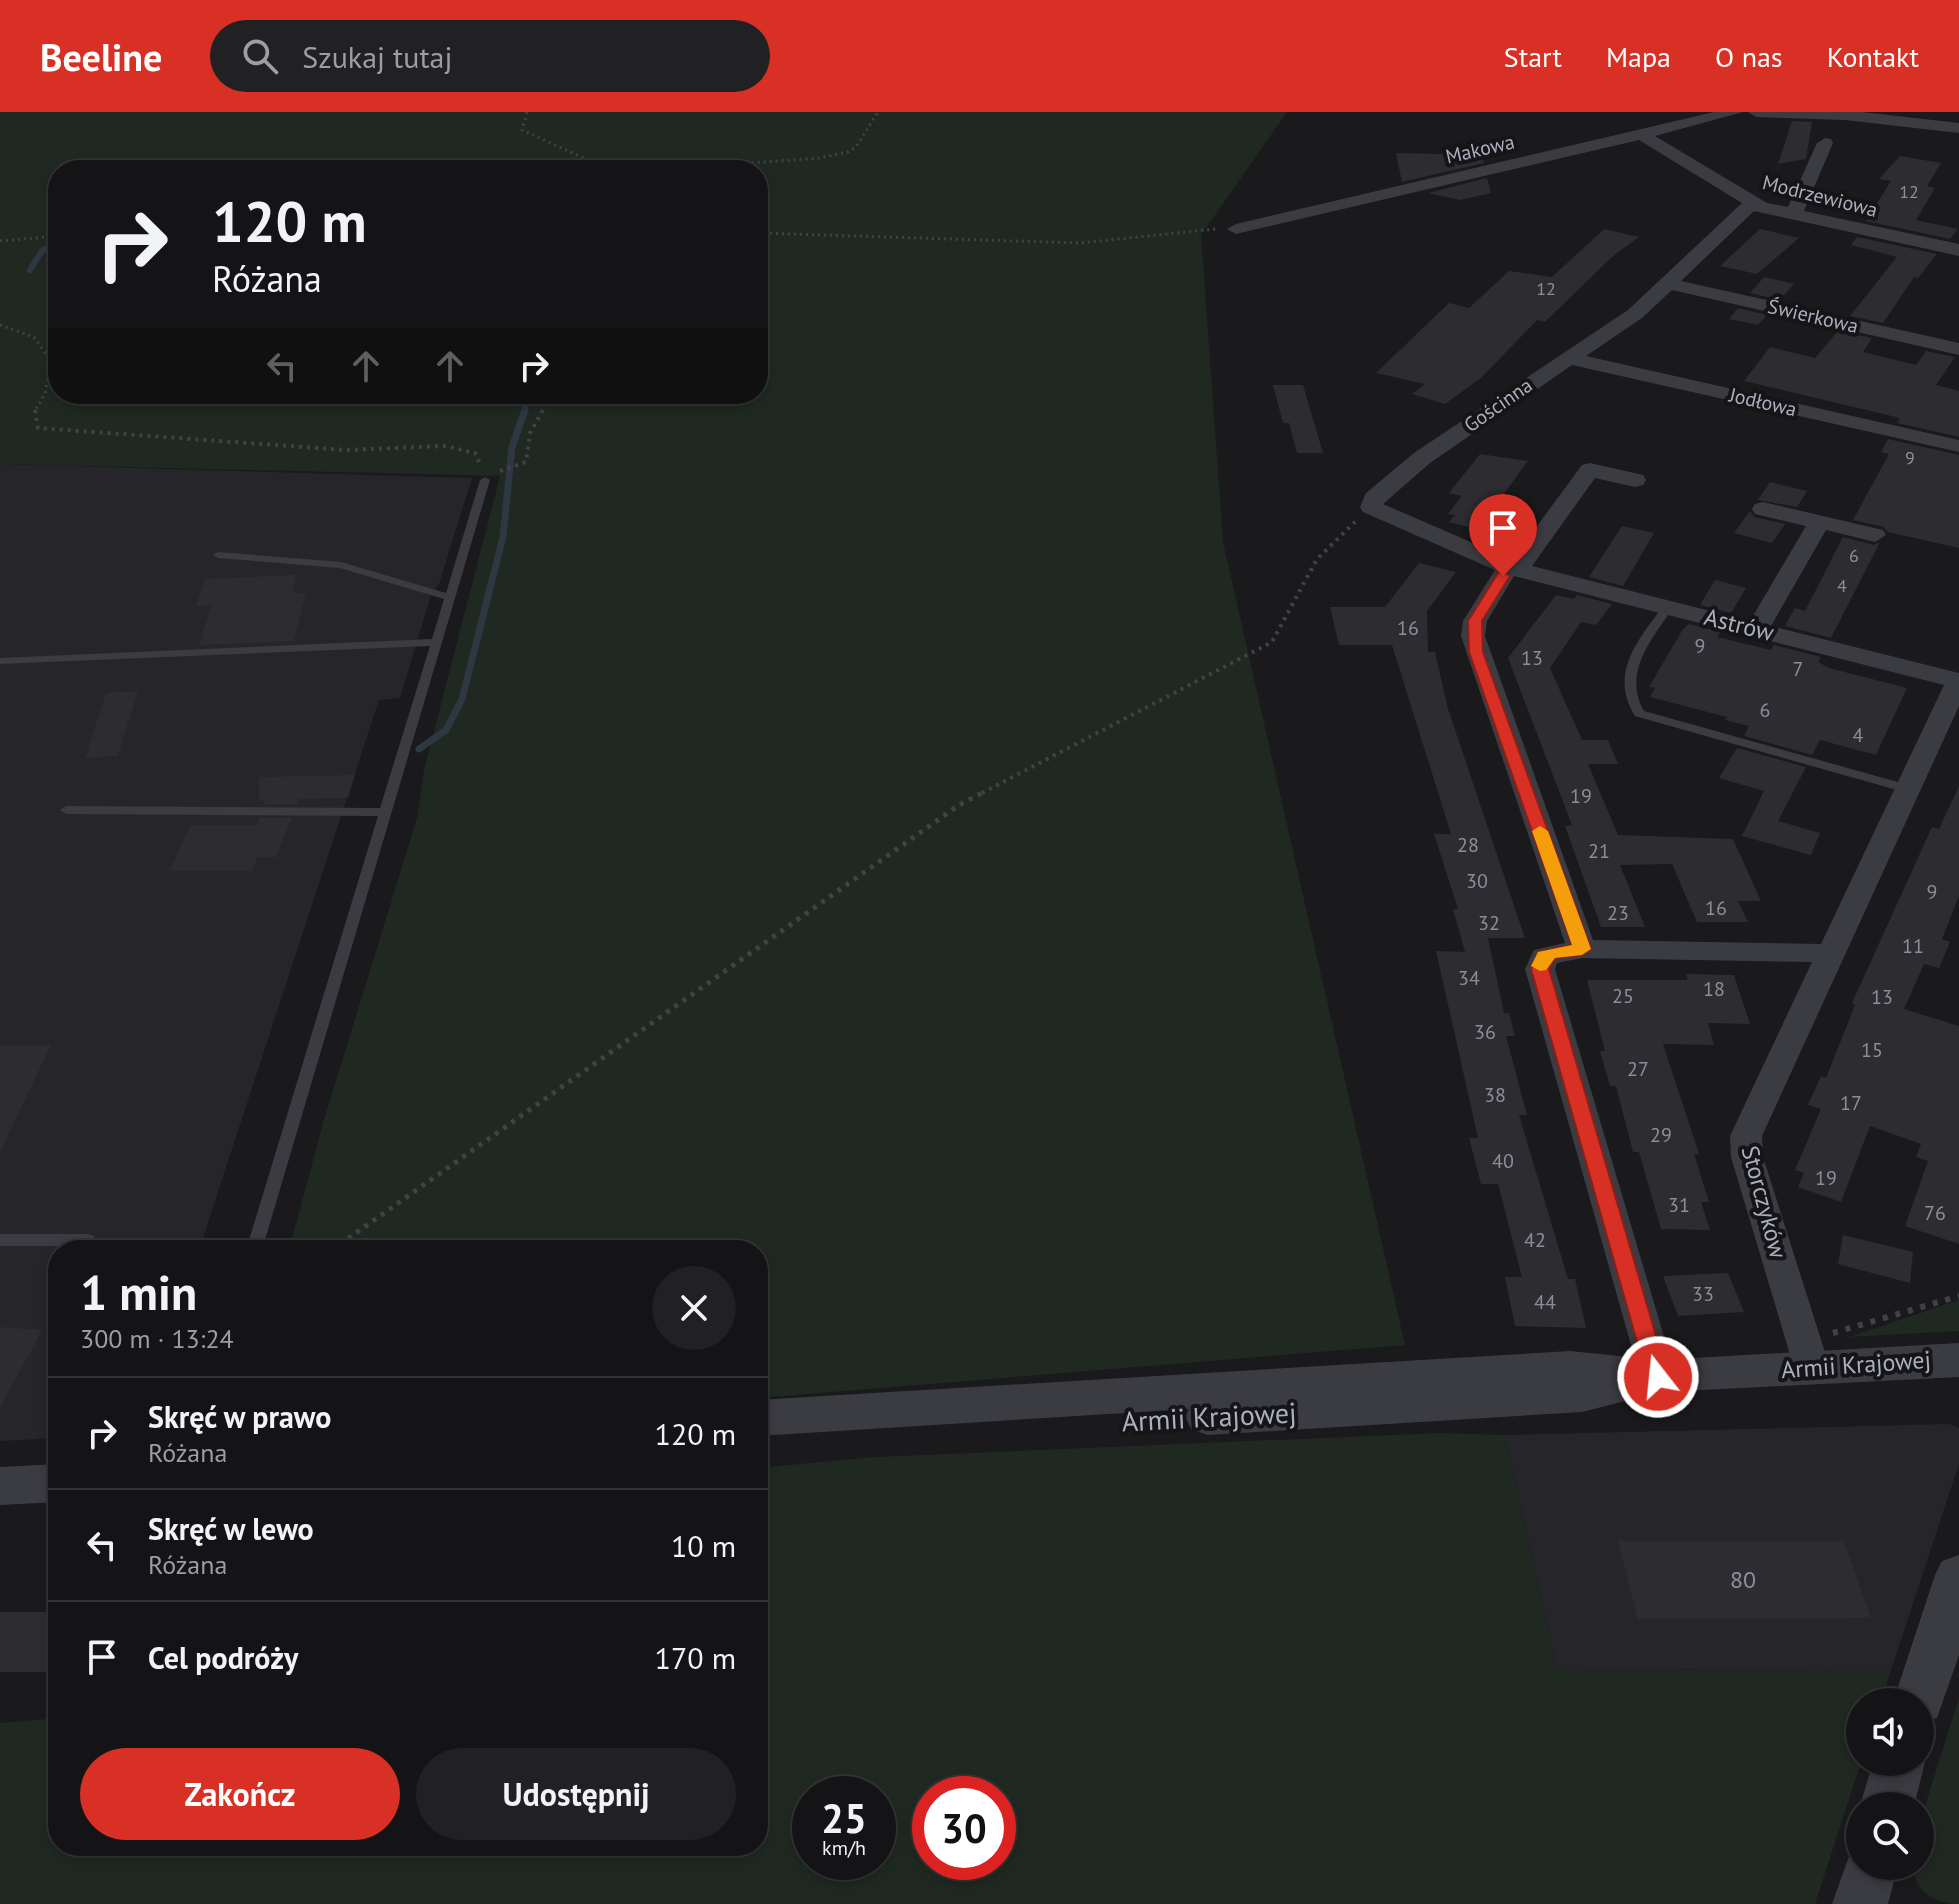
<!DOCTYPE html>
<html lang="pl">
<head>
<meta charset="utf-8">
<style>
	body { margin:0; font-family:"PT Sans",sans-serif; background:#212123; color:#f1f3f6; height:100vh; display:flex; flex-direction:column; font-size:30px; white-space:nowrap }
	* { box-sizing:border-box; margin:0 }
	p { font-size:26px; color:#9d9ea1 }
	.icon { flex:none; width:44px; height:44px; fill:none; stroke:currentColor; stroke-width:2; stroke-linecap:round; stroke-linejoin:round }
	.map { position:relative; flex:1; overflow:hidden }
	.details { position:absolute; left:48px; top:1128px; width:720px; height:616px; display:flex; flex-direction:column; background:#141416; border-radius:32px; box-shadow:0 4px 12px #0003,0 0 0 2px #333335 }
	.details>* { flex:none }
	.banner { position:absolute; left:48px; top:48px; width:720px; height:244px; border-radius:32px; box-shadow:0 4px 12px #0003,0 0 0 2px #333335; background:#141416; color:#f1f3f6; overflow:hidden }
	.controls { position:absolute; left:1846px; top:1576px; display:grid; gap:16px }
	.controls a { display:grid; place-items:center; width:88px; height:88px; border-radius:50%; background:#141416; box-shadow:0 4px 12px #0003,0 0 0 2px #333335; font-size:40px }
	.speed { position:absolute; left:792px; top:1664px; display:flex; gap:16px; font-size:40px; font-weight:700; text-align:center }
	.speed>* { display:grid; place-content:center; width:104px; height:104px; border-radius:50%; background:#141416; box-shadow:0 4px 12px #0003,0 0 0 2px #333335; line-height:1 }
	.speed small { font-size:20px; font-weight:400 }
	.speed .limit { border:12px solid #d22; background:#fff; color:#111 }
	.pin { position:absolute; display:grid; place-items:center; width:68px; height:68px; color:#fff; margin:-82px -34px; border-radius:50% 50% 50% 0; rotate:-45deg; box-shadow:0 0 8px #0007 }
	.pin .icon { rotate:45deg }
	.me { position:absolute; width:88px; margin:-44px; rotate:344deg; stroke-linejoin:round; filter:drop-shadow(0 0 6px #0008) }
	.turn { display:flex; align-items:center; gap:28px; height:168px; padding:0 32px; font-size:36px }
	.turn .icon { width:104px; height:104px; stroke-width:2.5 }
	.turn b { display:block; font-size:56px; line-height:68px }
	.lanes { display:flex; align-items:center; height:76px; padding:0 32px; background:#0003; justify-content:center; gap:40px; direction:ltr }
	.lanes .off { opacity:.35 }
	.round { display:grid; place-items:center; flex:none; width:84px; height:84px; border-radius:42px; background:#212123 }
	.summary { display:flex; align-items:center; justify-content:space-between; height:136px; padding:0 32px }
	h1 { font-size:48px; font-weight:600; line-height:60px }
	.button { display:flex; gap:16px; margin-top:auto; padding:16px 32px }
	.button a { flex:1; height:92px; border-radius:48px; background:#d93025; color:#fff; font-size:32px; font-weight:600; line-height:92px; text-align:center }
	.button a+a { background:#212123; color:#f1f3f6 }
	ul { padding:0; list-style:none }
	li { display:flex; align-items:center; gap:24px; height:112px; padding:0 32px; border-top:2px solid #333335 }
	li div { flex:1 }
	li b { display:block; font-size:30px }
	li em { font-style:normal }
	header { display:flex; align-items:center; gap:48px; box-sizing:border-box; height:112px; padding:0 40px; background:#d93025; color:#fff }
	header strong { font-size:38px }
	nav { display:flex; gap:44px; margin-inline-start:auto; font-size:28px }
	.search { width:560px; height:72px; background:#212123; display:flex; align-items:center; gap:20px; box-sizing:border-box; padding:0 28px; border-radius:44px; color:#9d9ea1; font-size:30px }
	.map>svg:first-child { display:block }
	.built { fill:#26262a }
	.green { fill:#1f2821; fill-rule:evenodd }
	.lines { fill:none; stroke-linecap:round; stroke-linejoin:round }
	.stream-far1 { stroke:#2e3842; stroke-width:6 }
	.stream { stroke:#2e3842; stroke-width:7 }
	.building { fill:#2d2d31 }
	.path-far3 { stroke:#404249; stroke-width:3; stroke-dasharray:2 4; stroke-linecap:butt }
	.path-far2 { stroke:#404249; stroke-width:4; stroke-dasharray:3 5; stroke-linecap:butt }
	.path-far1 { stroke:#404249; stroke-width:5; stroke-dasharray:4 6; stroke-linecap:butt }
	.path { stroke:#404249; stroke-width:6; stroke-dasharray:5 8; stroke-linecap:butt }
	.service { fill:#3b3b42; fill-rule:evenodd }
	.minor { fill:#3b3b42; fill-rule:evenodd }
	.tertiary { fill:#3b3b42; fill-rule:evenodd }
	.route { fill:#d93025; stroke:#8d1f18; stroke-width:2 }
	.slow { fill:#f59e0b }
	.labels { text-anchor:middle; stroke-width:8; stroke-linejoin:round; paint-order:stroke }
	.far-number-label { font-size:18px; fill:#8c8e99 }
	.far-street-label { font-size:20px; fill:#acafbd; stroke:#151518 }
	.number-label { font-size:20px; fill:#8c8e99 }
	.street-label { font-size:24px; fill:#acafbd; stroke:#151518 }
	.near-number-label { font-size:24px; fill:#8c8e99 }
	.near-street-label { font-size:28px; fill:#acafbd; stroke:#151518 }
</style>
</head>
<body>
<header>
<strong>Beeline</strong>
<div class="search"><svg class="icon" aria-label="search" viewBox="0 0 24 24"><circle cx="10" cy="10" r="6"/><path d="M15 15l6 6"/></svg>Szukaj tutaj</div>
<nav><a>Start</a><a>Mapa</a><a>O nas</a><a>Kontakt</a></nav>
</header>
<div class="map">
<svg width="1959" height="1792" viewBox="0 0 1959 1792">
	<rect width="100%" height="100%" fill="#1a1a1d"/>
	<g class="built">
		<polygon points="0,352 472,366 439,472 432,480 400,586 379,588 199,1138 58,1138 58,1326 0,1329"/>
		<polygon points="1949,1312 1959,1316 1959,1352 1891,1558 1557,1557 1505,1323"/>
	</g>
	<g class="green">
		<path d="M 0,0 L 1287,0 L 1201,123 L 1223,430 L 1405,1233 L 758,1286 L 758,1138 L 289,1138 L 323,1011 L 417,706 L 424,658 L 500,364 L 0,352 ZM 758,58 L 758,282 L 58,282 L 58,58 Z"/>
		<polygon points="1959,1188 1959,1219 1849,1225"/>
		<path d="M 1440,1321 L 1505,1323 L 1557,1557 L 1891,1558 L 1881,1590 L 1860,1590 L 1861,1650 L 1815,1792 L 0,1792 L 0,1611 L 58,1606 L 58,1734 L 758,1734 L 758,1356 L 874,1345 ZM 878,1682 L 878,1750 L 810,1750 L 810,1682 ZM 998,1682 L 998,1750 L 930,1750 L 930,1682 Z"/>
		<path d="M 1959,1586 L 1959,1792 C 1936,1792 1914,1780 1913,1754 L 1920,1754 L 1920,1710 Z"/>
	</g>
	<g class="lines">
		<g class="stream-far1">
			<polyline points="30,158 42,139 58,129"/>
			<polyline points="525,300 527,282"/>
		</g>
		<polyline class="stream" points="419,637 446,618 462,587 503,425 512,335 525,298"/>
	</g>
	<g class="building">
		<polygon points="1792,9 1812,10 1806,47 1778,52"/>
		<polygon points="1396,41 1482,43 1484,51 1402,70"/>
		<polygon points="1900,44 1941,51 1927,74 1935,76 1916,108 1958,117 1950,127 1866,109 1891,69 1879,67"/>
		<polygon points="1487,66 1491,81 1460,88 1428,81"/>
		<polygon points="1604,117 1639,125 1613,144 1545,210 1537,208 1481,266 1445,292 1412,282 1425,272 1376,261 1449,191 1469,196 1509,159 1552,165"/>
		<polygon points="1760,117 1799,126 1757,162 1720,154"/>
		<polygon points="1857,125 1937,142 1918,166 1914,165 1883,211 1850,204 1897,145 1851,133"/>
		<polygon points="1764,165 1794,172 1780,188 1750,181"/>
		<polygon points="1738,196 1767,203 1758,213 1729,207"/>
		<polygon points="1838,219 1872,226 1863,240 1916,253 1926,239 1955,245 1936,273 1959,279 1959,325 1897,311 1900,306 1744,269 1770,235 1815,246"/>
		<polygon points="1273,273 1303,273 1323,341 1297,341 1289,311 1283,311"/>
		<polygon points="1888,327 1959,343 1959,436 1888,420 1884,415 1853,408 1889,342 1881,340"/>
		<polygon points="1480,342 1528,349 1478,417 1449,410 1455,403 1448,402 1462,384 1449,381"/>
		<polygon points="1770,370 1807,379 1797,395 1758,388"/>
		<polygon points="1750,399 1754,405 1785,412 1772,431 1734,421"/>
		<polygon points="1622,414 1654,421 1623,474 1589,465"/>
		<polygon points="1843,425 1874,433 1880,430 1831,526 1785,514 1795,496 1805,499"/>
		<polygon points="1419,451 1456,460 1427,499 1428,540 1435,540 1448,597 1525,826 1488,826 1504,901 1509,901 1515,924 1506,924 1527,1003 1519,1003 1568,1167 1575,1167 1586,1216 1515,1214 1505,1165 1522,1165 1498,1072 1481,1072 1469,1026 1478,1026 1436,839 1465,840 1453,797 1458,797 1434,722 1451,722 1392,533 1339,533 1330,495 1385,495"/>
		<polygon points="297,463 292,481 306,481 294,529 199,533 211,493 196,494 205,467"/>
		<polygon points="1715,468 1746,476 1731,501 1700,493"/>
		<polygon points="1556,483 1574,487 1577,483 1612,492 1596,513 1581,510 1550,556 1582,628 1608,628 1618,652 1588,652 1618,723 1733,727 1761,789 1738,789 1748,810 1697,810 1672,752 1620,753 1645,815 1601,815 1565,714 1572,713 1508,546"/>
		<polygon points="1689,512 1721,520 1717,525 1771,538 1774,533 1821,545 1818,550 1829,556 1907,576 1876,643 1820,628 1812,643 1744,624 1749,614 1725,608 1727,605 1650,585 1655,576 1649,575 1683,517"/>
		<polygon points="138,579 118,644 85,646 106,581"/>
		<polygon points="1737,636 1806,655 1778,709 1820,721 1811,743 1742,724 1764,679 1719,666"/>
		<polygon points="355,663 348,686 299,687 297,692 264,692 265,688 259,688 259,665"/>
		<polygon points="1959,674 1959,784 1942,827 1950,830 1939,856 1924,852 1904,897 1959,914 1959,1132 1905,1114 1928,1049 1916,1045 1921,1032 1870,1014 1841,1090 1798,1075 1804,1061 1795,1058 1821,997 1808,993 1821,964 1826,966 1855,893 1852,891 1932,715 1939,717"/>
		<polygon points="259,706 292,706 276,745 257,745 252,759 170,759 190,713 257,713"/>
		<polygon points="1686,862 1734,863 1750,912 1708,911 1714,933 1663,932 1699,1042 1694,1042 1709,1090 1701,1090 1710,1118 1661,1117 1639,1040 1633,1040 1616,974 1610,974 1600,939 1605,939 1587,868 1688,868"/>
		<polygon points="0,933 51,933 0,1040"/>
		<polygon points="1843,1123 1913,1140 1910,1171 1838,1152"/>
		<polygon points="1728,1161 1744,1200 1678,1204 1663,1164"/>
		<polygon points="0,1215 42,1218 0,1296"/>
		<polygon points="1618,1429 1844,1429 1871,1506 1638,1507"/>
		<rect x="0" y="1500" width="58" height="60"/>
	</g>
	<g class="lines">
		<g class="path-far3">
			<polyline points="527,0 522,18 586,47 601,58"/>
			<polyline points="656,58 819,46 848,40 856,35 878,0"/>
			<polyline points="758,121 1079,131 1216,117"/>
			<polyline points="0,129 58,124"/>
			<polyline points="0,213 34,225 51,249 45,282 34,300"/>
			<polyline points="542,300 545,282"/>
		</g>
		<g class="path-far2">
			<polyline points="35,298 38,316 346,338 445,334 475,341 481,354"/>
			<polyline points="500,359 526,350 530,321 543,298"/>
			<polyline points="982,681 1272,530 1317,447 1355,410"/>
		</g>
		<polyline class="path-far1" points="332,1138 959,693 986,679"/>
		<polyline class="path" points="1833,1221 1959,1184"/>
		<g class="service">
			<polygon points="485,365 490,368 262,1138 246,1138 378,704 66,702 60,698 66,694 380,696 430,534 0,552 0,546 432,527 444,487 340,456 218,446 213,443 218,440 341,450 446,481 480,368"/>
			<path d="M 1668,492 L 1674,495 C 1652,526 1622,561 1644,599 L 1912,674 L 1914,677 L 1912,680 L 1904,680 L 1635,604 C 1608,561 1639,527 1664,493 Z"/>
			<polygon points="0,1122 88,1122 94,1124 96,1128 94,1132 88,1134 0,1134"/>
		</g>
		<g class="minor">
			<path d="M 1714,0 L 1743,0 L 1655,24 L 1767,91 L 1788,95 L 1817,31 L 1825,26 L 1831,27 L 1833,31 L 1804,99 L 1959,132 L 1959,144 L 1754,99 L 1681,169 L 1959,231 L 1959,243 L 1672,178 L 1642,206 L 1586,244 L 1959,328 L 1959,340 L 1572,253 L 1430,351 L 1383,392 L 1512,448 L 1582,353 L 1590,351 L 1643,363 L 1646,368 L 1643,373 L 1635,375 L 1595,366 L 1532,454 L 1750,509 L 1806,414 L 1755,402 L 1752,397 L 1755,392 L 1763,390 L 1883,418 L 1886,423 L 1875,430 L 1826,418 L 1771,514 L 1959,561 L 1959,594 L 1762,1024 L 1763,1045 L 1830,1256 L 1825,1266 L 1812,1269 L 1799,1266 L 1794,1256 L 1731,1045 L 1730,1024 L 1812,850 L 1582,846 L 1557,851 L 1555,857 L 1676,1265 L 1671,1275 L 1658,1279 L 1645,1275 L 1640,1265 L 1525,857 L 1534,838 L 1565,831 L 1461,524 L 1463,509 L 1495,458 L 1363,400 L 1360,395 L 1366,381 L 1414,341 L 1628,198 L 1742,91 L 1639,28 L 1236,122 L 1227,117 L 1236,112 ZM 1514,464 L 1944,573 L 1821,832 L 1593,828 L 1485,524 L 1487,509 Z"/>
			<polygon points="1748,0 1862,0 1959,11 1959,21 1845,8 1756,5"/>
		</g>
		<g class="tertiary">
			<polygon points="1959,1231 1959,1265 1643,1281 1641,1285 1582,1300 1208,1323 1192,1318 1185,1305 1189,1297 758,1324 758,1288 1570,1239 1658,1248"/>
			<polygon points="58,1352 58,1390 0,1393 0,1355"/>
			<polygon points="1959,1443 1959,1543 1937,1606 1920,1612 1920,1590 1893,1590 1935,1463 1942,1449"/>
			<polygon points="1920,1639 1925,1650 1914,1694 1860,1694 1873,1650 1920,1650"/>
			<polygon points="1860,1733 1860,1754 1898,1754 1888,1792 1832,1792 1852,1736"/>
		</g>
	</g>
	<polygon class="route" points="1503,460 1510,464 1482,509 1483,540 1591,837 1582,843 1555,846 1549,857 1668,1265 1658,1274 1647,1265 1531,857 1538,840 1572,833 1469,540 1468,509 1498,461"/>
	<polygon class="slow" points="1540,714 1548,719 1591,837 1582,843 1555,846 1546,858 1540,859 1531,854 1538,840 1572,833 1532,719"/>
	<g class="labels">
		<g class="far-number-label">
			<text x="1909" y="86">12</text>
			<text x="1546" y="183">12</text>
			<text x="1910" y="352">9</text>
			<text x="1854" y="450">6</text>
			<text x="1842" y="480">4</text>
		</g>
		<g class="far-street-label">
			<text transform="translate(1480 37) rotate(-13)" y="7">Makowa</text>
			<text transform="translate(1820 84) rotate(14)" y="7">Modrzewiowa</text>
			<text transform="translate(1813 204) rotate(13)" y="7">Świerkowa</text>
			<text transform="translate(1763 290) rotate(13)" y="7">Jodłowa</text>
			<text transform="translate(1498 293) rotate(-35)" y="7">Gościnna</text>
		</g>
		<g class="number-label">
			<text x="1408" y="523">16</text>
			<text x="1700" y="541">9</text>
			<text x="1532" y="553">13</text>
			<text x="1798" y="564">7</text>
			<text x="1765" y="605">6</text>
			<text x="1858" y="630">4</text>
			<text x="1581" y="691">19</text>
			<text x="1468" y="740">28</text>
			<text x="1599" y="746">21</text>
			<text x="1477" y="776">30</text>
			<text x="1932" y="787">9</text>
			<text x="1716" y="803">16</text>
			<text x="1618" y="808">23</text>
			<text x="1489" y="818">32</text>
			<text x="1913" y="841">11</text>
			<text x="1469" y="873">34</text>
			<text x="1714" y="884">18</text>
			<text x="1623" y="891">25</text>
			<text x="1882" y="892">13</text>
			<text x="1485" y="927">36</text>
			<text x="1872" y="945">15</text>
			<text x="1638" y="964">27</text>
			<text x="1495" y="990">38</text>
			<text x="1851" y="998">17</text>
			<text x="1661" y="1030">29</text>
			<text x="1503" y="1056">40</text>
			<text x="1826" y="1073">19</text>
			<text x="1679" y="1100">31</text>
			<text x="1935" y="1108">76</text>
			<text x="1535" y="1135">42</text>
			<text x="1703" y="1189">33</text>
			<text x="1545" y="1197">44</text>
		</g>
		<g class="street-label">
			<text transform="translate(1739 513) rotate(14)" y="8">Astrów</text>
			<text transform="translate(1764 1090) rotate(75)" y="8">Storczyków</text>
			<text transform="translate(1856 1253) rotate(-4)" y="8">Armii Krajowej</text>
		</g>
		<g class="near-number-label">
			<text x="1743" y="1476">80</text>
		</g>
		<g class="near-street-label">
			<text transform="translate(1209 1305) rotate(-3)" y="10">Armii Krajowej</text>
		</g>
	</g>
</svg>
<div class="controls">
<a><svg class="icon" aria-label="sound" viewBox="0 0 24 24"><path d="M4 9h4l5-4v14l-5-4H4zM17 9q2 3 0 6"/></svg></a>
<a><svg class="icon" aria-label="search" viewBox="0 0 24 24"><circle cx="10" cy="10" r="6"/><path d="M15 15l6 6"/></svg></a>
</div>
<div class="speed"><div>25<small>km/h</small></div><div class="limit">30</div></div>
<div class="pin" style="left:1503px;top:464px;background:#d93025"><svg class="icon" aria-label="arrive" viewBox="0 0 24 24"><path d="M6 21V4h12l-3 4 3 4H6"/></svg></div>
<svg class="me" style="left:1658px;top:1265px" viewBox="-20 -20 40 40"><circle r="17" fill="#d93025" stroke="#fff" stroke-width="3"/><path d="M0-11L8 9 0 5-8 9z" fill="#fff"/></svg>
<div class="banner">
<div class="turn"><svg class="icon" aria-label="right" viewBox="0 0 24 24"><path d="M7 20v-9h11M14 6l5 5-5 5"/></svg><div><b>120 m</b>Różana</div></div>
<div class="lanes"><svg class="icon off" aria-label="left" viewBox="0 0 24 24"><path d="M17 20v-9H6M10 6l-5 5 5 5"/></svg><svg class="icon off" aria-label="ahead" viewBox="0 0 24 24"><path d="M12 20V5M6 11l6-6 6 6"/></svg><svg class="icon off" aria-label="ahead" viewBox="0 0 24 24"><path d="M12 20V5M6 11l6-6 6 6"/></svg><svg class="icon" aria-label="right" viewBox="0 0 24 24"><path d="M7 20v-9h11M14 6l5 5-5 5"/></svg></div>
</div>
<section class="details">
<div class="summary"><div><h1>1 min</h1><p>300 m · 13:24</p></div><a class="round"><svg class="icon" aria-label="close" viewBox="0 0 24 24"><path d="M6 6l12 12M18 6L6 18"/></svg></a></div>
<ul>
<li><svg class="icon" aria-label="right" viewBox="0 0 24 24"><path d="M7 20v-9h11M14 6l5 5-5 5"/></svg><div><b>Skręć w prawo</b><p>Różana</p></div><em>120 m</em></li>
<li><svg class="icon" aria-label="left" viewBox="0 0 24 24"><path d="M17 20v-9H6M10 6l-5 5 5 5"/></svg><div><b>Skręć w lewo</b><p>Różana</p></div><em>10 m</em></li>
<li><svg class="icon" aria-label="arrive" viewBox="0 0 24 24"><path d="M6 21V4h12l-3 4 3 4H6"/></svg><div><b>Cel podróży</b></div><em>170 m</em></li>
</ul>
<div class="button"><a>Zakończ</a><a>Udostępnij</a></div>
</section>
</div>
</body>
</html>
